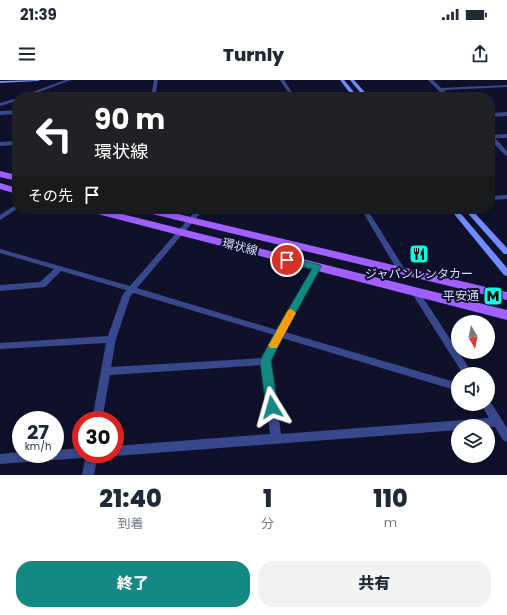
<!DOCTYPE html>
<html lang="ja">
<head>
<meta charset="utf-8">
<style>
	body { margin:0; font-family:Poppins,"Noto Sans JP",sans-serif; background:#f2f2f3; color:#1f2937; height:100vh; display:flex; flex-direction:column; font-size:15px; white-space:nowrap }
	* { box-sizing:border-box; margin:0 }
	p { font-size:13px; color:#747a83 }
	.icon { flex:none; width:22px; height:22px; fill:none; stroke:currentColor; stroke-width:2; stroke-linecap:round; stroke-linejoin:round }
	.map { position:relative; height:395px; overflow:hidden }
	.details { display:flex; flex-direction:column; background:#fff; flex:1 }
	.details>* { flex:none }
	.guide { position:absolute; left:12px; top:12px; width:483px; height:122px; border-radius:16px; box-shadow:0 2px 6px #0003; background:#202124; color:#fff; overflow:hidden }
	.needle { width:26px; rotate:170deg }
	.fabs { position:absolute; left:451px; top:235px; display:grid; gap:8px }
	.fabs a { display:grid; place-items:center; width:44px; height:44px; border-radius:50%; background:#fff; box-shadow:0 2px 6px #0003; font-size:20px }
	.speed { position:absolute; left:12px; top:331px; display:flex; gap:8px; font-size:20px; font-weight:700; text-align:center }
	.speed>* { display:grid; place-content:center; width:52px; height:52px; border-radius:50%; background:#fff; box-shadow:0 2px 6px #0003; line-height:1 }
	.speed small { font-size:10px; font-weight:400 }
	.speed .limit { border:6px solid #d22; background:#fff; color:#111 }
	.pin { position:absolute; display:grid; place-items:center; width:34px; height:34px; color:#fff; margin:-17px; border:2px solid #fff; border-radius:50%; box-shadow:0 1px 4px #0007 }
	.me { position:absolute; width:44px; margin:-22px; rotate:352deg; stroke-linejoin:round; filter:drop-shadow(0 0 3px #0008) }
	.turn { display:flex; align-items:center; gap:14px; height:84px; padding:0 16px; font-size:18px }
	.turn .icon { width:52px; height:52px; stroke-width:2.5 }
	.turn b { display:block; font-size:28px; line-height:34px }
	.then { display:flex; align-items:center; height:38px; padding:0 16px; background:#0003; gap:8px; font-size:15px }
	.eta { display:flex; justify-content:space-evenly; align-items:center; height:68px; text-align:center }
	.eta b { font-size:24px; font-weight:800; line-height:28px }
	.button { display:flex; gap:8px; margin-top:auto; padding:8px 16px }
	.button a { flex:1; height:46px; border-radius:16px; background:#138983; color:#fff; font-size:16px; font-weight:800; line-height:46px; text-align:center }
	.button a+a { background:#f2f2f3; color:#1f2937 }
	.status { display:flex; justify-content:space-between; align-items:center; height:28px; padding:0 20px; background:#fff; direction:ltr }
	.status svg { height:11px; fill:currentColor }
	header { display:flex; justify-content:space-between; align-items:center; height:52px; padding:0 16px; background:#fff; font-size:18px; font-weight:800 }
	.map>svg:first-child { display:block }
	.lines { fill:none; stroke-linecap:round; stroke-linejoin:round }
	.street { fill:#38488c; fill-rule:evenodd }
	.secondary { fill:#708dff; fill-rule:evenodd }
	.primary { fill:#a060ff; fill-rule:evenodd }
	.route { fill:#138983; stroke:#0c5955 }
	.slow { fill:#f59e0b }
	.labels { text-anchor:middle; stroke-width:4; stroke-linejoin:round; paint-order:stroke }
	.street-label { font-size:12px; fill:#d9ddff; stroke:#0f112b }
	.poi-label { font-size:12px; fill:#d9ddff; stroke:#0f112b }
</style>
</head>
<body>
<div class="status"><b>21:39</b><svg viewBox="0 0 49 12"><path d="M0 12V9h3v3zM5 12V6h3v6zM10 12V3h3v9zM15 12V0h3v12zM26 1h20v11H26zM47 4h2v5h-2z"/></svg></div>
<header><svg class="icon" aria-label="menu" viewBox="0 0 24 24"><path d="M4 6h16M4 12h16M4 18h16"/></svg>Turnly<svg class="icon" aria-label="share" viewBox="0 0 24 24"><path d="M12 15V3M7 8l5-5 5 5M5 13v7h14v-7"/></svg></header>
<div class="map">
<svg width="507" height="395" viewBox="0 0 507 395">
	<rect width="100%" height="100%" fill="#0f112b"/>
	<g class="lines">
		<g class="street">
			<polygon points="65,0 71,0 26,17 19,17"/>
			<polygon points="154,0 158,0 155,17 151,17"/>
			<polygon points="280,0 284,0 295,17 291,17"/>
			<polygon points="428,0 433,0 441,8 507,5 507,7 444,10 450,17 445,17"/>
			<polygon points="17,18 17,21 0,26 0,23"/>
			<polygon points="17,30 17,34 0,35 0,31"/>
			<polygon points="507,32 507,36 490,37 490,33"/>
			<polygon points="507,54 507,58 495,58 507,71 507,76 505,75 490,60 490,55"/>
			<polygon points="17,61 17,65 0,66 0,62"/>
			<polygon points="507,115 507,119 490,120 490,116"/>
			<polygon points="17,124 17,129 0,140 0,135"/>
			<path d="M 197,129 L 204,129 L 137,208 L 277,250 L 314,185 L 320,185 L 321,187 L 285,252 L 458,303 L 458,311 L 282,258 L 271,281 L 281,354 L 489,338 L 481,324 L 488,324 L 488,320 L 490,321 L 507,348 L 507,362 L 503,360 L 495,347 L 458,346 L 458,350 L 115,376 L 111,375 L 115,374 L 115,366 L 270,354 L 262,285 L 110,295 L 102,340 L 92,340 L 106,263 L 0,269 L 0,263 L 108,256 L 122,216 L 126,210 L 61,191 L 45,207 L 0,211 L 0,205 L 40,202 L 54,189 L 0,173 L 0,169 L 130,206 ZM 133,213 L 137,214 L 274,255 L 263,278 L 111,287 L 116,259 L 130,217 Z"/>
			<polygon points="361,129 367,129 406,191 405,193 399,193"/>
			<polygon points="415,209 418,210 473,294 463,294 411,212"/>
			<polygon points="81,368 81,374 86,374 85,377 81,378 0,384 0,374 21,372 21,374 55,374 55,370"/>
			<polygon points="86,374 98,374 94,395 82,395"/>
		</g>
		<g class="secondary">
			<polygon points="40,0 38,1 0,3 0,1"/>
			<polygon points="340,0 344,0 358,17 353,17"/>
			<polygon points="350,0 354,0 369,17 364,17"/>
			<polygon points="450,129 457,129 507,188 507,196 504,195"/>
			<polygon points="464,129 471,129 507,168 507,174 504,174"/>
		</g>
		<g class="primary">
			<polygon points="0,91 17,95 17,101 0,97"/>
			<polygon points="0,103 17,108 17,114 0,109"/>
			<polygon points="85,129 102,129 507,230 507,240 86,131"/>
			<polygon points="139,129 157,129 507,212 507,220 144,132"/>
		</g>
	</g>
	<polygon class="route" points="287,177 320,185 321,187 284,254 271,281 278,327 276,331 272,332 268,331 266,327 260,281 274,254 312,189 284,181 282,180"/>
	<polygon class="slow" points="291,229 296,233 277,268 270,268 268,265 270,263 288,230"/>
	<defs>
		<g id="restaurant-square" transform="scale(1)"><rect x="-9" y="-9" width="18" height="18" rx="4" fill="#05ffdf" stroke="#0f112b"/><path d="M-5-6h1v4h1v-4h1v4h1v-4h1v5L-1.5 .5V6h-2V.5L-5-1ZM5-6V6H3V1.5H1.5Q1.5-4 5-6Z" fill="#111"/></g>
		<g id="metro-square" transform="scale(1)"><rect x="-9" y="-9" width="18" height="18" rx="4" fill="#05ffdf" stroke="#0f112b"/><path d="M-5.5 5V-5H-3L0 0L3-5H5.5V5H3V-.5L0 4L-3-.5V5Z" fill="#111"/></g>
	</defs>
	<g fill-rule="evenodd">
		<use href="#restaurant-square" x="419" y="174"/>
		<use href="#metro-square" x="493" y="216"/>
	</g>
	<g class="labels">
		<g class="street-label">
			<text transform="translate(240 167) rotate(14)" y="4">環状線</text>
		</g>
		<g class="poi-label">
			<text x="419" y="198">ジャパンレンタカー</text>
			<text x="479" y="220" text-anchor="end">平安通</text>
		</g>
	</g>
</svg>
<div class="fabs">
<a><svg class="needle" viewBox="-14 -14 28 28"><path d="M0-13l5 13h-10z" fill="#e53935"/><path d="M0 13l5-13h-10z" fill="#747a83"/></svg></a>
<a><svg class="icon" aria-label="sound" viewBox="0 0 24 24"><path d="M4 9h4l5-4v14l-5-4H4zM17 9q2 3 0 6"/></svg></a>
<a><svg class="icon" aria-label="layers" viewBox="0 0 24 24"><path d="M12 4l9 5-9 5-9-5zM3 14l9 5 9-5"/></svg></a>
</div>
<div class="speed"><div>27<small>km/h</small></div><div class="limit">30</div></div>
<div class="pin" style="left:287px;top:180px;background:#d93025"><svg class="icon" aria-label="arrive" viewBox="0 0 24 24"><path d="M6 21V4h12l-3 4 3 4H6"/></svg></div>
<svg class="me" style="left:272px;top:327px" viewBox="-20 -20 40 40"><path d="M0-17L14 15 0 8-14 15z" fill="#138983" stroke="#fff" stroke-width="4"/></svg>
<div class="guide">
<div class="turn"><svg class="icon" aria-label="left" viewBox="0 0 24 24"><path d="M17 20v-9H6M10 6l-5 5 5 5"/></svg><div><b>90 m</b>環状線</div></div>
<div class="then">その先<svg class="icon" aria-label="arrive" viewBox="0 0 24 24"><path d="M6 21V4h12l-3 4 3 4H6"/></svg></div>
</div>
</div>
<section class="details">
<div class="eta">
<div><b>21:40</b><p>到着</p></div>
<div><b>1</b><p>分</p></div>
<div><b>110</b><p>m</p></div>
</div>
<div class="button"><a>終了</a><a>共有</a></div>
</section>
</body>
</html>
